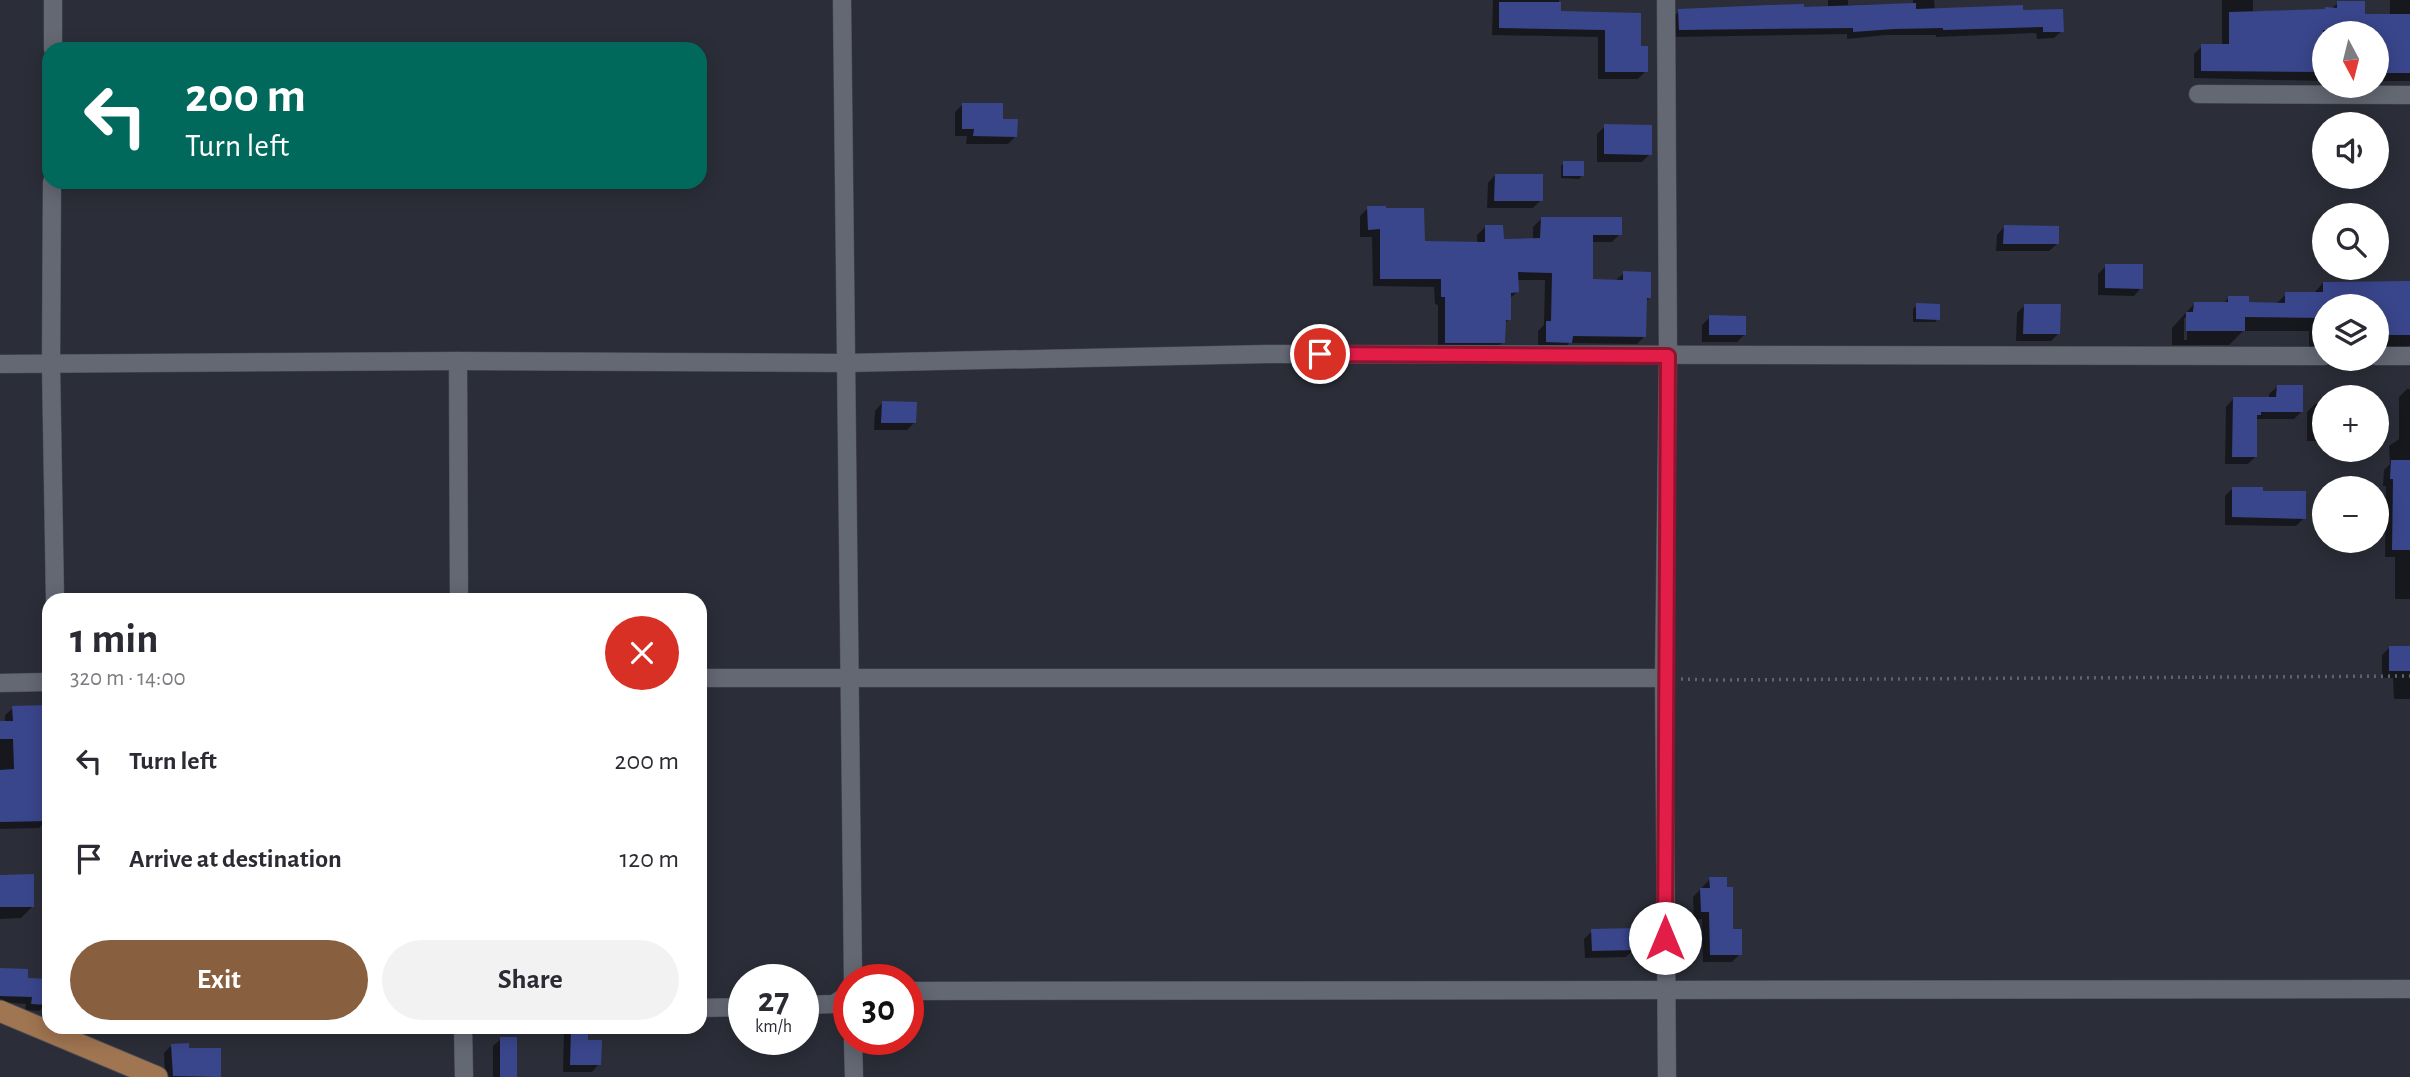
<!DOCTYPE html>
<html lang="en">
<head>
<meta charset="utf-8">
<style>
	body { margin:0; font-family:"Alegreya Sans",sans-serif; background:#f2f2f3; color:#2b2b33; height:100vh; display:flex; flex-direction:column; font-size:26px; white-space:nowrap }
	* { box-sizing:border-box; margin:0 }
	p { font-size:23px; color:#7c7c81 }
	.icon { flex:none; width:38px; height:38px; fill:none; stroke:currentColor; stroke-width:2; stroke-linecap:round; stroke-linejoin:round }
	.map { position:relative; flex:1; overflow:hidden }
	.drawer { position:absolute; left:42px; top:593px; width:665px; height:441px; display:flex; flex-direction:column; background:#fff; border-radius:21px; box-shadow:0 4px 18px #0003 }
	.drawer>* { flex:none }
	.hud { position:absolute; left:42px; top:42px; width:665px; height:147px; border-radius:21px; box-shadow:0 4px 18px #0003; background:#00695c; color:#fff; overflow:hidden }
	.needle { width:46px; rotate:173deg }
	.buttons { position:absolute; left:2312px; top:21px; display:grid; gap:14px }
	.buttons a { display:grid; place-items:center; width:77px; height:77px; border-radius:50%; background:#fff; box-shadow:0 4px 18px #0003; font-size:35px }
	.speed { position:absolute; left:728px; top:964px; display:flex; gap:14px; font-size:35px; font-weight:700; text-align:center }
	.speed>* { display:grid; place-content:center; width:91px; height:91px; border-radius:50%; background:#fff; box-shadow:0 4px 18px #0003; line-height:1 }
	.speed small { font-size:18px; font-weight:400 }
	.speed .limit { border:10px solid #d22; background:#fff; color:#111 }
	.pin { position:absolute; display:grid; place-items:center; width:60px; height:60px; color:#fff; margin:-30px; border:4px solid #fff; border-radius:50%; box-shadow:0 2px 7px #0007 }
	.me { position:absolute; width:77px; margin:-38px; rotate:0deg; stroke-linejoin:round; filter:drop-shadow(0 0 5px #0008) }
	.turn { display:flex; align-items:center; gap:24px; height:147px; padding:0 28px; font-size:32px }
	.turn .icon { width:91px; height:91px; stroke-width:2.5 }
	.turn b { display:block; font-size:49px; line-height:60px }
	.round { display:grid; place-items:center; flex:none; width:74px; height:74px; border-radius:37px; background:#f2f2f3 }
	.headline { display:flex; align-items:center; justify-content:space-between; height:119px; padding:0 28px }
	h1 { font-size:42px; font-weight:700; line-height:52px }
	.primary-button { display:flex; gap:14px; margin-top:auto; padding:14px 28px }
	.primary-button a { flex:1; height:80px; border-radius:42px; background:#885f3f; color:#fff; font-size:28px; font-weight:700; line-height:80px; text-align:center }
	.primary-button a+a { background:#f2f2f3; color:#2b2b33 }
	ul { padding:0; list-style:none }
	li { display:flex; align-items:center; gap:21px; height:98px; padding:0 28px }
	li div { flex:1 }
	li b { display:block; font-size:26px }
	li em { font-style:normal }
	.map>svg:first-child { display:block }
	.shadow { fill:#0007; fill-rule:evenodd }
	.building { fill:#3a468c }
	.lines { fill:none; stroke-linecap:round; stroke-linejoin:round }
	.street-casing { stroke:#494b54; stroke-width:19 }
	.primary-casing { stroke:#494b54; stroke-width:23 }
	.path { stroke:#61646d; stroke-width:3.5; stroke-dasharray:2 5; stroke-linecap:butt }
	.street { stroke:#646873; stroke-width:18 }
	.primary { stroke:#a07551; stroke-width:21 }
	.route-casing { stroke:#92132f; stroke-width:18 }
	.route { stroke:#e11d48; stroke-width:12 }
</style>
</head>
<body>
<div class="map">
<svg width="2410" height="1077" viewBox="0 0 2410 1077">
	<rect width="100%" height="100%" fill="#2b2e38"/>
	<g class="shadow">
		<polygon points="1493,0 1559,0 1559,13 1640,15 1639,47 1646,71 1638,79 1598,79 1598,37 1492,35"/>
		<polygon points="1828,0 1848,0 1848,5 1913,4 1913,0 1934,0 1935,11 2021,12 2062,31 2054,38 2037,39 2036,33 1936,37 1936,35 1886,35 1847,39 1847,34 1672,37 1672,18 1679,11 1828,8"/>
		<polygon points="2222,0 2253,0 2253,11 2324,11 2331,9 2338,3 2364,16 2390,16 2390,0 2410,0 2410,81 2376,81 2376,33 2324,33 2324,81 2194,78 2194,54 2202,46 2222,46"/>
		<polygon points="963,104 1001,121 1016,136 1008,144 966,144 967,136 955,136 955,112"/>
		<polygon points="1605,126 1650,154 1642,162 1597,162 1597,134"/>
		<polygon points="1564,163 1582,175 1579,179 1561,178 1561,166"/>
		<polygon points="1495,175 1541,200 1533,208 1487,208 1488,183"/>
		<polygon points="1368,208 1423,243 1477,243 1477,235 1485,227 1502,241 1533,240 1533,227 1541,219 1620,234 1612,242 1591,242 1591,281 1615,281 1624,273 1649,298 1645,302 1645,336 1637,344 1569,343 1563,350 1538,350 1538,331 1544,325 1545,280 1517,280 1517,292 1509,299 1509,319 1504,324 1503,342 1495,350 1438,350 1438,305 1435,304 1434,287 1373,286 1372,237 1360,237 1360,216"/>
		<polygon points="2004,227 2057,244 2049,251 1996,251 1997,235"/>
		<polygon points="2106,266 2141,288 2134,296 2098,295 2098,274"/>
		<path d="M 2323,283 L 2410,283 L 2410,345 L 2406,349 L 2376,349 L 2376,306 L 2324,306 L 2324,349 L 2309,349 L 2309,331 L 2243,331 L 2229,345 L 2172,345 L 2172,328 L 2194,304 L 2223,304 L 2229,297 L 2248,304 L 2275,305 L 2286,294 L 2313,294 ZM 2187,315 L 2187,340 L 2184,340 L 2184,319 Z"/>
		<polygon points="1917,305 1938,319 1935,322 1913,322 1913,309"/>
		<polygon points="2024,306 2059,333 2051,341 2016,341 2017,313"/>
		<polygon points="1710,317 1744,335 1737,342 1702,342 1702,325"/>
		<polygon points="2277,387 2301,412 2294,419 2256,419 2256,456 2248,464 2225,464 2226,407 2233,399 2269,399 2269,394"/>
		<polygon points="2407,389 2410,389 2410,599 2395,599 2395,557 2385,557 2386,486 2383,486 2384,470 2390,464 2389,446 2399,439 2399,397"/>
		<polygon points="882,403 915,422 907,430 874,430 875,411"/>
		<polygon points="2315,404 2324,404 2324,441 2307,441 2307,412"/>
		<polygon points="2233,488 2261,493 2304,518 2296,526 2225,525 2225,496"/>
		<polygon points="2389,648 2410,648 2410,699 2394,699 2393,678 2382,678 2382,655"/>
		<polygon points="13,708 49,741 43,747 46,821 39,828 0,829 0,723 5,723 5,715"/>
		<polygon points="0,876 33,906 21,918 0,919"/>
		<polygon points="1710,879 1740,954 1732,962 1703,962 1702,919 1694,920 1693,897"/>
		<polygon points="1592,931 1634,949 1626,957 1585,958 1584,939"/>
		<polygon points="0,969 26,980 46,1004 39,1011 25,1010 26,1004 0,1002"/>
		<polygon points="569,1027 587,1027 586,1041 599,1064 592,1072 563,1072 564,1032"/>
		<polygon points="501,1039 516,1077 493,1077 493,1046"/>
		<polygon points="172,1045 187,1050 219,1050 219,1077 165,1077 164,1053"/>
	</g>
	<g class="building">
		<polygon points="2337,1 2365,1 2365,14 2410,14 2410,73 2376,73 2376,30 2323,30 2323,72 2201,71 2201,44 2229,44 2229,12 2325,9 2325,7 2337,8"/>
		<polygon points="1499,2 1561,2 1561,11 1641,13 1641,46 1648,46 1648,72 1605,72 1605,30 1499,28"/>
		<polygon points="1916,3 1916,9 2023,5 2023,10 2063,9 2064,32 2043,32 2043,27 1943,30 1943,28 1894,29 1853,32 1853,28 1679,30 1678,9 1769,5 1804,4 1804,7"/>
		<polygon points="962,103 1003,103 1003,119 1018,119 1017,137 973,136 974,129 962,129"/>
		<polygon points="1604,124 1652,125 1652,155 1604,154"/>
		<rect x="1563" y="161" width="21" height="15"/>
		<polygon points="1495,174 1543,174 1543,201 1494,201"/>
		<polygon points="1367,206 1386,206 1386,208 1424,208 1425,241 1485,242 1485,225 1503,225 1504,239 1540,238 1541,217 1622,217 1622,235 1593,235 1593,279 1623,280 1623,271 1651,272 1651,298 1647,298 1646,337 1573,336 1572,343 1546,342 1546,321 1551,321 1552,273 1518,272 1519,292 1511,293 1511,320 1506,320 1505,343 1445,343 1445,297 1441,297 1441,279 1380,279 1380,229 1368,230"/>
		<polygon points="2004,225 2059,226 2059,244 2003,244"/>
		<polygon points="2105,264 2143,264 2143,289 2105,288"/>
		<polygon points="2410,281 2410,335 2376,335 2376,306 2324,306 2324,318 2245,317 2245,331 2186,331 2186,312 2193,312 2194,302 2228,302 2228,296 2249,296 2249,302 2285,303 2285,292 2323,292 2323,282"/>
		<polygon points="1916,303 1940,304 1940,320 1916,319"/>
		<polygon points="2024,304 2061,304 2060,334 2023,334"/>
		<polygon points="1709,315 1746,316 1746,335 1709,335"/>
		<polygon points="2277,385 2303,385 2303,412 2261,412 2261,415 2257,415 2257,457 2232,457 2233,397 2276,397"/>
		<polygon points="882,401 917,402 916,423 881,423"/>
		<polygon points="2391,460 2410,460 2410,550 2392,550 2393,479 2390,479"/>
		<polygon points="2232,487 2263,487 2263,491 2306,491 2306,519 2232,517"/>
		<rect x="2389" y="646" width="21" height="25"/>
		<polygon points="48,705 49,742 44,742 48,821 0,822 0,770 14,769 13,739 0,739 0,721 13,721 12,706"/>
		<polygon points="34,874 34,907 0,907 0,875"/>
		<polygon points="1709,877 1727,877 1727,887 1733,887 1733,929 1742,929 1742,955 1710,955 1709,912 1701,912 1700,888 1710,888"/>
		<polygon points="1636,928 1636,950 1592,951 1591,929"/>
		<polygon points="0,968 28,969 28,978 49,979 48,1005 31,1004 32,997 0,996"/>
		<polygon points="571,1027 588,1027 588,1040 602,1040 601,1065 570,1065"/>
		<rect x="500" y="1037" width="17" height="40"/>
		<polygon points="189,1043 189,1048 221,1048 221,1077 173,1076 171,1044"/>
	</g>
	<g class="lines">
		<g class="street-casing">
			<g id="street">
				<polyline points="842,0 853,980"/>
				<polyline points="1666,0 1668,356 1664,678 1667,1077"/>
				<polyline points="53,49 53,0"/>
				<polyline points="2198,94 2410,95"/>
				<polyline points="52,182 51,365 55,600"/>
				<polyline points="2376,356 2410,356"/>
				<polyline points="458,361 459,600"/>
				<polyline points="0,364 458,361 847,363 1267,354 2324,356"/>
				<polyline points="700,678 1664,678"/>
				<polyline points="0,683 49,682"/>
				<polyline points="908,991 2410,989"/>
				<polyline points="803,1005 834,1004 849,994"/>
				<polyline points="700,1008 744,1007"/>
				<polyline points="463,1027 464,1077"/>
				<polyline points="853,1040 854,1077"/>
			</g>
		</g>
		<g class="primary-casing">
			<polyline id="primary" points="0,1011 157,1077"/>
		</g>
		<polyline class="path" points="1681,679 1713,680 2410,676"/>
		<use href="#street" class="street"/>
		<use href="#primary" class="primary"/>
	</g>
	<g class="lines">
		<g class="route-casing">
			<polyline id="route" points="1320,354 1668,356 1665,938"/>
		</g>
		<use href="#route" class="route"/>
	</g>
</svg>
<div class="buttons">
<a><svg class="needle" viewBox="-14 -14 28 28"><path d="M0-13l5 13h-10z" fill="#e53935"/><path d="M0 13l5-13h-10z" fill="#7c7c81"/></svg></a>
<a><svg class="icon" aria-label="sound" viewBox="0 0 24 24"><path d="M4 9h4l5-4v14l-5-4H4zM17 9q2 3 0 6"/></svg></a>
<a><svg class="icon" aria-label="search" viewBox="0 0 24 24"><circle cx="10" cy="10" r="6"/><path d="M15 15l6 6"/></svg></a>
<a><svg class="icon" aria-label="layers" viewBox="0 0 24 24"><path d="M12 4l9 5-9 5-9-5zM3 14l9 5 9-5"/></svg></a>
<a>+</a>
<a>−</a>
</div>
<div class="speed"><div>27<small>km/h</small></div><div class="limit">30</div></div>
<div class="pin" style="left:1320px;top:354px;background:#d93025"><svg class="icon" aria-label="arrive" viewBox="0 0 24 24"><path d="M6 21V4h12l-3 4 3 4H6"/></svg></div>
<svg class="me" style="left:1665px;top:938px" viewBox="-20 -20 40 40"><circle r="19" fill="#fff"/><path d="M0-13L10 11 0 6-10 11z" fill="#e11d48"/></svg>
<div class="hud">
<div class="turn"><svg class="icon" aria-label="left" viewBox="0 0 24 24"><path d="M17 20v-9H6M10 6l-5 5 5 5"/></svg><div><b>200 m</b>Turn left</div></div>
</div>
<section class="drawer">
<div class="headline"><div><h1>1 min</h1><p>320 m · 14:00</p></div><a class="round" style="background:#d93025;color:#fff"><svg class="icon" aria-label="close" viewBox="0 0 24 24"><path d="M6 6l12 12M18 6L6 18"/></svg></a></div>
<ul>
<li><svg class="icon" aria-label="left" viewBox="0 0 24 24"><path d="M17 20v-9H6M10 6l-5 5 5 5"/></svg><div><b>Turn left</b></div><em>200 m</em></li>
<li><svg class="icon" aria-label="arrive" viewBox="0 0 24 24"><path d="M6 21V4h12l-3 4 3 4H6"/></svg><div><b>Arrive at destination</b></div><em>120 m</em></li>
</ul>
<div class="primary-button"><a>Exit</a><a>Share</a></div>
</section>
</div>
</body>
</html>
